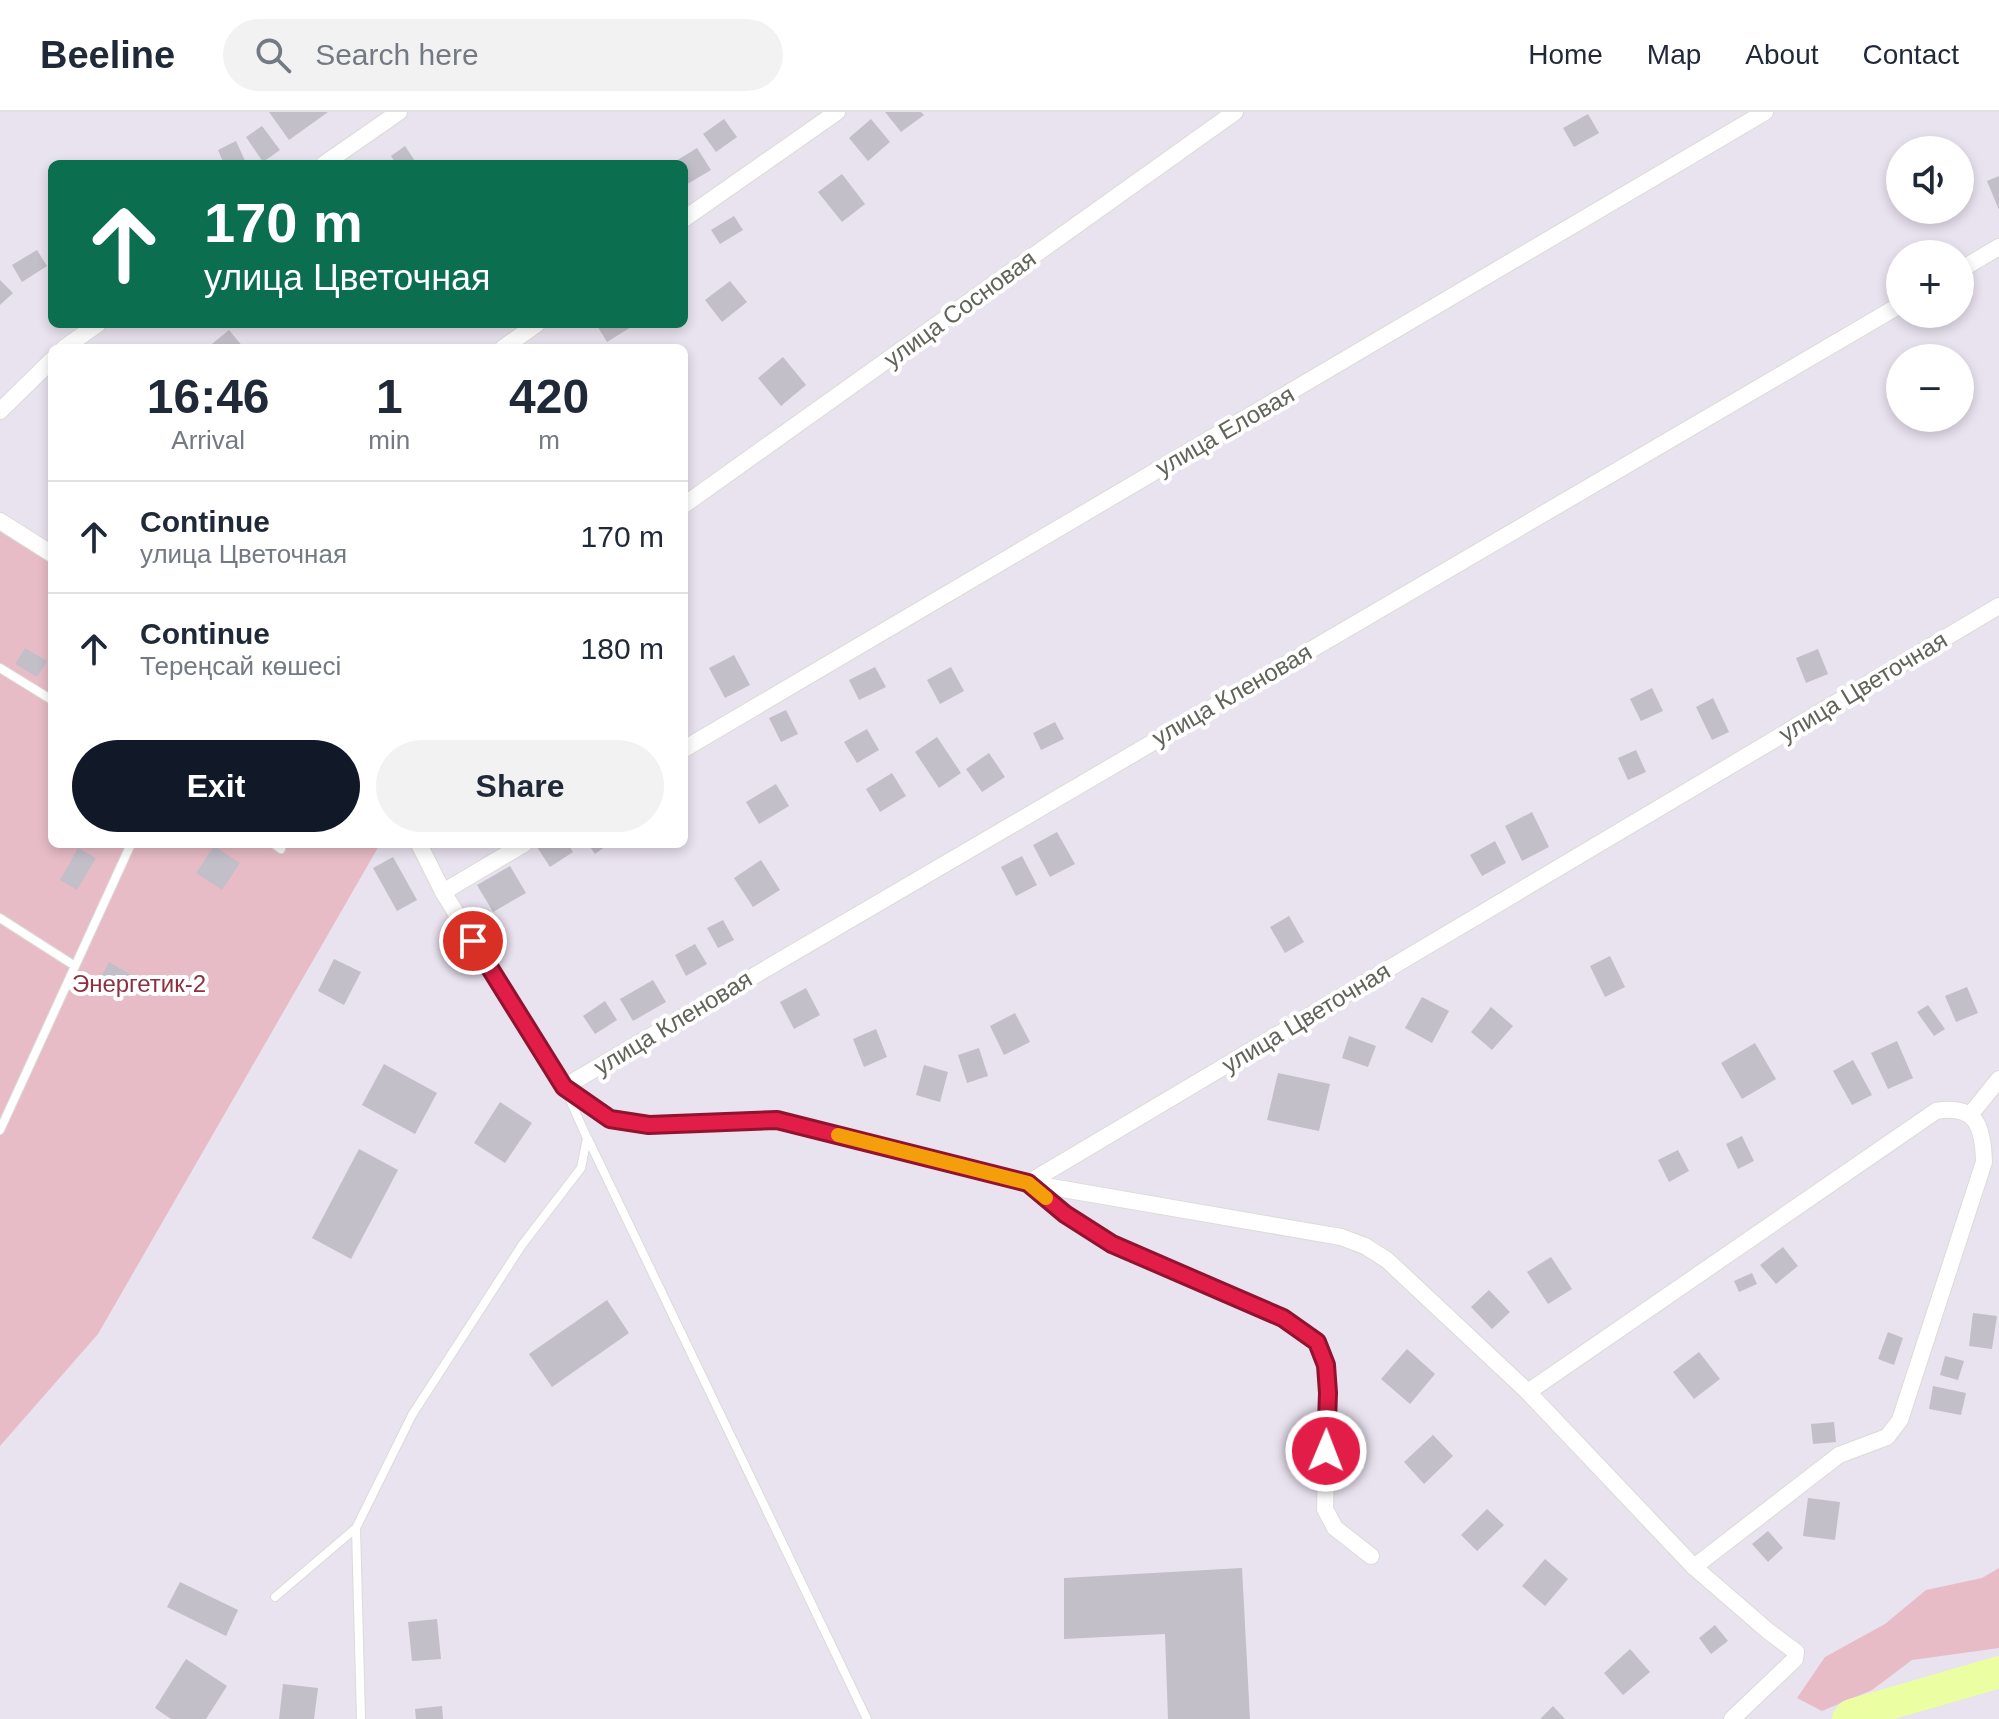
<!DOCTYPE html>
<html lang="en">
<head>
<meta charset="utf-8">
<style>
	body { margin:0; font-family:Arial,sans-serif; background:#f2f2f3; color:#1f2937; height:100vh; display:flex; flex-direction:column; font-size:30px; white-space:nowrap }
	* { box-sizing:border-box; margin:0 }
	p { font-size:26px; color:#747a83 }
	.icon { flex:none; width:44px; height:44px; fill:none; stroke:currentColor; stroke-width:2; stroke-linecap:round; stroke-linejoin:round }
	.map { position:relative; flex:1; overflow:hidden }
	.drawer { position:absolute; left:48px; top:232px; width:640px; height:504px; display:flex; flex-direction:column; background:#fff; border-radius:12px; box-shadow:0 4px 12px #0003 }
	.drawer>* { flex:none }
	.guide { position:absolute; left:48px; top:48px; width:640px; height:168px; border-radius:12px; box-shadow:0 4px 12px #0003; background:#0b6e4f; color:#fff; overflow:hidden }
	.fabs { position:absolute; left:1886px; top:24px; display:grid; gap:16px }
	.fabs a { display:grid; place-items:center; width:88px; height:88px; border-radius:50%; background:#fff; box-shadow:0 4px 12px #0003; font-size:40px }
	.pin { position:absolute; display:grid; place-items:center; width:68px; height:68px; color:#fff; margin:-34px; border:4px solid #fff; border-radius:50%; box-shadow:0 2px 8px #0007 }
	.me { position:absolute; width:88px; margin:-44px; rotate:1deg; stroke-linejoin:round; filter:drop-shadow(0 0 6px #0008) }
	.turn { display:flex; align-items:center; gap:28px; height:168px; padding:0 24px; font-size:36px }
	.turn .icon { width:104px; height:104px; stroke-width:2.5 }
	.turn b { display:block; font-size:56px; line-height:68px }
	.eta { display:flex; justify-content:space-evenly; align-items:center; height:136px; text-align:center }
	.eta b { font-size:48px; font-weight:600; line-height:56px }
	.action { display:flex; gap:16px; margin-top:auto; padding:16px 24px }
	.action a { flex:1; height:92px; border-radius:48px; background:#111827; color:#fff; font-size:32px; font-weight:600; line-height:92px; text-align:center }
	.action a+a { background:#f2f2f3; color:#1f2937 }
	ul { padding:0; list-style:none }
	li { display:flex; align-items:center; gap:24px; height:112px; padding:0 24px; border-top:2px solid #e0e1e3 }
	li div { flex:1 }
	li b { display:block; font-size:30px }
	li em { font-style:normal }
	header { display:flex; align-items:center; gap:48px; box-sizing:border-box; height:112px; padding:0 40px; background:#fff; border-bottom:2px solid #e0e1e3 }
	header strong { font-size:38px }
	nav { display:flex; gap:44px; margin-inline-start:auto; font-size:28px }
	.search { width:560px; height:72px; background:#f2f2f3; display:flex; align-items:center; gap:20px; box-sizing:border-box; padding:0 28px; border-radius:44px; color:#747a83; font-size:30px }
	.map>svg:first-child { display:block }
	.green { fill:#e8bcc6 }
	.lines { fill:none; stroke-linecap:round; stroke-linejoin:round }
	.river { stroke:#ebffa2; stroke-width:32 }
	.building { fill:#c3bfc9 }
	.service-casing { stroke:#d9ddd5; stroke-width:10 }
	.minor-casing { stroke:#d9ddd5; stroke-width:18 }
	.service { stroke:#fff; stroke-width:8 }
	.minor { stroke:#fff; stroke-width:16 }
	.route-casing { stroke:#92132f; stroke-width:20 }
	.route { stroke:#e11d48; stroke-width:14 }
	.slow { stroke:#f59e0b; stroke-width:14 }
	.labels { text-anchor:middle; stroke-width:8; stroke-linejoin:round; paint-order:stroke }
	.street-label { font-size:24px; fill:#61645a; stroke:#fff }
	.park-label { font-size:24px; fill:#8e3040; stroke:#fff }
</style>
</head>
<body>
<header>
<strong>Beeline</strong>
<div class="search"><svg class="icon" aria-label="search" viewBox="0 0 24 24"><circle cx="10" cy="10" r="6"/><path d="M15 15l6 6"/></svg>Search here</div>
<nav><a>Home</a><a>Map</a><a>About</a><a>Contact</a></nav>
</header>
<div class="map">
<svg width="1999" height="1607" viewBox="0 0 1999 1607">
	<rect width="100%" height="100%" fill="#e9e2ef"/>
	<g class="green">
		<polygon points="0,409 52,442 52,732 380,732 98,1222 0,1334"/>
		<polygon points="1999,1456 1999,1536 1912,1548 1872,1578 1822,1599 1797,1586 1825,1545 1885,1512 1926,1478 1982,1466"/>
	</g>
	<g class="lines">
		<polyline class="river" points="1848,1607 1851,1603 1999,1560"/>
	</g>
	<g class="building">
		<polygon points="269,0 328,0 289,28"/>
		<polygon points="885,0 921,0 924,3 901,20"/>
		<polygon points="1588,2 1599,21 1574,35 1563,16"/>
		<polygon points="724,7 737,25 716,40 703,22"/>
		<polygon points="871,7 890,30 868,49 849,26"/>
		<polygon points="262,14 280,38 263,50 246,25"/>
		<polygon points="236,29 246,51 224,52 218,38"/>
		<polygon points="405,34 417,52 396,52 391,44"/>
		<polygon points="697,36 711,58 684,74 684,52 671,52"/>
		<polygon points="842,62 865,92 842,110 818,80"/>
		<polygon points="1999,64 1999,98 1987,69"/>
		<polygon points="734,104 743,118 720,132 711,118"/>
		<polygon points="37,138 47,154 22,170 12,153"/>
		<polygon points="0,168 13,181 0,193"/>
		<polygon points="730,169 747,190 722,210 705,188"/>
		<polygon points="596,212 636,212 607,230"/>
		<polygon points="229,218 244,236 207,236"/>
		<polygon points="783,245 806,273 781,294 758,266"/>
		<polygon points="25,536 47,549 37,565 15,552"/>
		<polygon points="1818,537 1828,562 1806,571 1796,546"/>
		<polygon points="734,543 750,573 725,586 709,556"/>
		<polygon points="875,555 886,575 859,588 849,568"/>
		<polygon points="951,555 964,579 940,592 927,568"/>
		<polygon points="1652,576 1663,599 1641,609 1630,587"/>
		<polygon points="1713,586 1729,620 1712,628 1696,595"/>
		<polygon points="786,598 798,622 781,630 769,606"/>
		<polygon points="1055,610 1064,627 1041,638 1033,621"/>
		<polygon points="867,617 879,638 857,651 844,630"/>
		<polygon points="937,625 961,661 939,676 915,640"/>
		<polygon points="1636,638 1646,660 1628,668 1618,646"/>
		<polygon points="989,641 1005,665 982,680 966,657"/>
		<polygon points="892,661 906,684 880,700 866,677"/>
		<polygon points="776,672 789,694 759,712 746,690"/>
		<polygon points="1532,700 1549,735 1522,749 1505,714"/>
		<polygon points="1057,720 1075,752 1050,765 1033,733"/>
		<polygon points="1495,729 1506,751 1482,764 1470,743"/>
		<polygon points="542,732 568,732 573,740 550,755 537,735"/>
		<polygon points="588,732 609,732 595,742"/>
		<polygon points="214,734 240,751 222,778 196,761"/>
		<polygon points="78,736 96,746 77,778 60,768"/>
		<polygon points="1022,744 1037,773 1016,784 1001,755"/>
		<polygon points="393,745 417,788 397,799 373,756"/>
		<polygon points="761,748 780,778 753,795 734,766"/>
		<polygon points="510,754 526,781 493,800 477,773"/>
		<polygon points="1289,804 1304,830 1285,841 1270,815"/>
		<polygon points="723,808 734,828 718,836 707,816"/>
		<polygon points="695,832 707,852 686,864 675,843"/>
		<polygon points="1610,844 1625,875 1605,885 1590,854"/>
		<polygon points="334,847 361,860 344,893 318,879"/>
		<polygon points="109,850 135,865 124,885 98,871"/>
		<polygon points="653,868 666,890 633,909 620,887"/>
		<polygon points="1967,875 1978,901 1956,910 1945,884"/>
		<polygon points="806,876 820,903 794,917 780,890"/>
		<polygon points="1422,885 1449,899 1432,931 1405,916"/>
		<polygon points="605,889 617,908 595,922 583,904"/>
		<polygon points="1928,893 1945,917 1934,924 1917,900"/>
		<polygon points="1491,895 1513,914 1492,938 1471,920"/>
		<polygon points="1015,901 1030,930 1004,943 990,914"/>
		<polygon points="876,917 887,945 864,955 853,927"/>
		<polygon points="1349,924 1376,934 1368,955 1342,946"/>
		<polygon points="1897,929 1913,966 1888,977 1871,941"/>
		<polygon points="1755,931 1776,967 1742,987 1721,951"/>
		<polygon points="979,936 988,964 967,971 958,943"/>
		<polygon points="1853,948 1872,983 1852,993 1833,959"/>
		<polygon points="384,952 437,981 415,1022 362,993"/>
		<polygon points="924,953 948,960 940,990 916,983"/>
		<polygon points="1278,961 1330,972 1319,1019 1267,1008"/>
		<polygon points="500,990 532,1011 505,1051 474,1031"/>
		<polygon points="1742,1024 1754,1049 1738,1057 1726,1032"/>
		<polygon points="359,1037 398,1058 351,1147 312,1126"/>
		<polygon points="1678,1038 1689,1059 1669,1070 1658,1048"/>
		<polygon points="1783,1135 1798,1154 1776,1172 1760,1153"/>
		<polygon points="1551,1145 1572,1177 1548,1192 1527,1160"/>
		<polygon points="1752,1161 1757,1172 1739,1180 1734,1169"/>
		<polygon points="1489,1178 1510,1200 1492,1217 1471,1195"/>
		<polygon points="607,1188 629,1221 552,1275 529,1242"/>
		<polygon points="1973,1201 1997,1204 1992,1237 1969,1234"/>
		<polygon points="1888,1220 1903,1226 1894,1253 1878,1247"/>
		<polygon points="1407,1237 1435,1262 1410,1292 1381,1267"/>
		<polygon points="1699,1240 1720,1267 1694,1287 1673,1260"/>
		<polygon points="1945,1244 1964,1249 1958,1268 1940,1263"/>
		<polygon points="1933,1274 1966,1281 1961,1303 1929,1297"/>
		<polygon points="1834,1310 1836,1330 1813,1332 1811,1312"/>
		<polygon points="1433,1323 1453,1344 1424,1372 1404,1350"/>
		<polygon points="1808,1386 1840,1390 1835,1428 1803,1424"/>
		<polygon points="1487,1397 1504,1413 1477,1439 1461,1423"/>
		<polygon points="1768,1419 1783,1436 1768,1450 1752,1432"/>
		<polygon points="1545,1447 1568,1467 1545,1494 1522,1474"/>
		<polygon points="1242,1456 1250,1607 1168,1607 1165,1522 1064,1527 1064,1466"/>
		<polygon points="180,1470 238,1498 226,1524 167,1495"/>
		<polygon points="437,1507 441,1547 412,1549 408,1510"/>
		<polygon points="1715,1513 1728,1529 1711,1542 1699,1526"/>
		<polygon points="1630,1537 1650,1560 1623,1583 1604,1561"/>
		<polygon points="186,1547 227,1574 206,1607 171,1607 155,1596"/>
		<polygon points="283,1572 318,1576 314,1607 279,1607"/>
		<polygon points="442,1594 443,1607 416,1607 415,1597"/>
		<polygon points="1553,1594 1565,1607 1540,1607"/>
	</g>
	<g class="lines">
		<g class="service-casing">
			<g id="service">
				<polyline points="0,556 52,588"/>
				<polyline points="274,732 281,737"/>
				<polyline points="0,806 75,854"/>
				<polyline points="0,1018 131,732"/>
				<polyline points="588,1027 867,1607"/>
				<polyline points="275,1485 356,1416"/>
				<polyline points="361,1607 356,1416 412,1303 522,1133 581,1056 587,1026 566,979"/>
			</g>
		</g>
		<g class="minor-casing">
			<g id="minor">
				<polyline points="324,52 399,0"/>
				<polyline points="684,107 837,0"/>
				<polyline points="1960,158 1999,135"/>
				<polyline points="64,236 98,212"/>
				<polyline points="503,236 537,212"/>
				<polyline points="0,299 52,248"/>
				<polyline points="684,393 1235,0"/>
				<polyline points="0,409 52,442"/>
				<polyline points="684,637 1765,0"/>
				<polyline points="419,732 443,780 564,975 610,1007 649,1013 691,1013 777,1008 1028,1071 1999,494"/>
				<polyline points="443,780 524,732"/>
				<polyline points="564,975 1900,193"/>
				<polyline points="1970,1003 1999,967"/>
				<polyline points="1028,1071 1341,1125 1365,1134 1387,1148 1528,1280 1694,1455 1768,1519 1796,1540 1795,1547 1732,1607"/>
				<polyline points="1029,1072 1065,1102 1112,1132 1283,1206 1317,1230 1326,1253 1328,1281 1325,1397 1335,1416 1371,1444"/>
				<path d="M 1528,1280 L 1936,999 C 1977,992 1983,1015 1984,1050 L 1900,1308 L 1887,1325 L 1839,1343 L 1694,1455"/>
			</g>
		</g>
		<use href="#service" class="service"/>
		<use href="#minor" class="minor"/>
	</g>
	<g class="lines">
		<g class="route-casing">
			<polyline id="route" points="473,829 564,975 610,1007 649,1013 777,1008 1028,1071 1065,1102 1112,1132 1283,1206 1317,1230 1326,1253 1328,1281 1326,1339"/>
		</g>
		<use href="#route" class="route"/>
		<polyline class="slow" points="838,1023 1028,1071 1046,1086"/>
	</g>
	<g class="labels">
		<g class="street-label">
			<text transform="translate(960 197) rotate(-36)" y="8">улица Сосновая</text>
			<text transform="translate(1225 319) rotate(-30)" y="8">улица Еловая</text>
			<text transform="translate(1863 575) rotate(-31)" y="8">улица Цветочная</text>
			<text transform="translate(1232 583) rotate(-30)" y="8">улица Кленовая</text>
			<text transform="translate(1306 906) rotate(-31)" y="8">улица Цветочная</text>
			<text transform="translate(673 911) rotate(-31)" y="8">улица Кленовая</text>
		</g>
		<g class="park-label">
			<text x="139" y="880">Энергетик-2</text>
		</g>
	</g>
</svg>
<div class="fabs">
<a><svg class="icon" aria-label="sound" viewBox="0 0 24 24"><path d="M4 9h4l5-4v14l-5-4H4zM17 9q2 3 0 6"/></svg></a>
<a>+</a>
<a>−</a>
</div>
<div class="pin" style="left:473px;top:829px;background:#d93025"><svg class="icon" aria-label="arrive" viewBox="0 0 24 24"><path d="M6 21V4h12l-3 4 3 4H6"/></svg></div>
<svg class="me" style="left:1326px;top:1339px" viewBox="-20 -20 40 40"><circle r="17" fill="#e11d48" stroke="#fff" stroke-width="3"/><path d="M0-11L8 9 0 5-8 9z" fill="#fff"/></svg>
<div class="guide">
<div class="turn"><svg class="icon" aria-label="ahead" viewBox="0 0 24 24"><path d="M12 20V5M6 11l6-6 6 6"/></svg><div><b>170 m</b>улица Цветочная</div></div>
</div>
<section class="drawer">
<div class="eta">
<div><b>16:46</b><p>Arrival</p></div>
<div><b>1</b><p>min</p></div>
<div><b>420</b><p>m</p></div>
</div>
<ul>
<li><svg class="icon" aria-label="ahead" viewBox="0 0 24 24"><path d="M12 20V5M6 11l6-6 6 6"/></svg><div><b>Continue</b><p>улица Цветочная</p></div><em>170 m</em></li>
<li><svg class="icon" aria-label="ahead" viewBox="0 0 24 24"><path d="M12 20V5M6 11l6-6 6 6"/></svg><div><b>Continue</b><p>Тереңсай көшесі</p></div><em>180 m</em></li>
</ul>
<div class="action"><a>Exit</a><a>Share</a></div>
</section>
</div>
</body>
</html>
